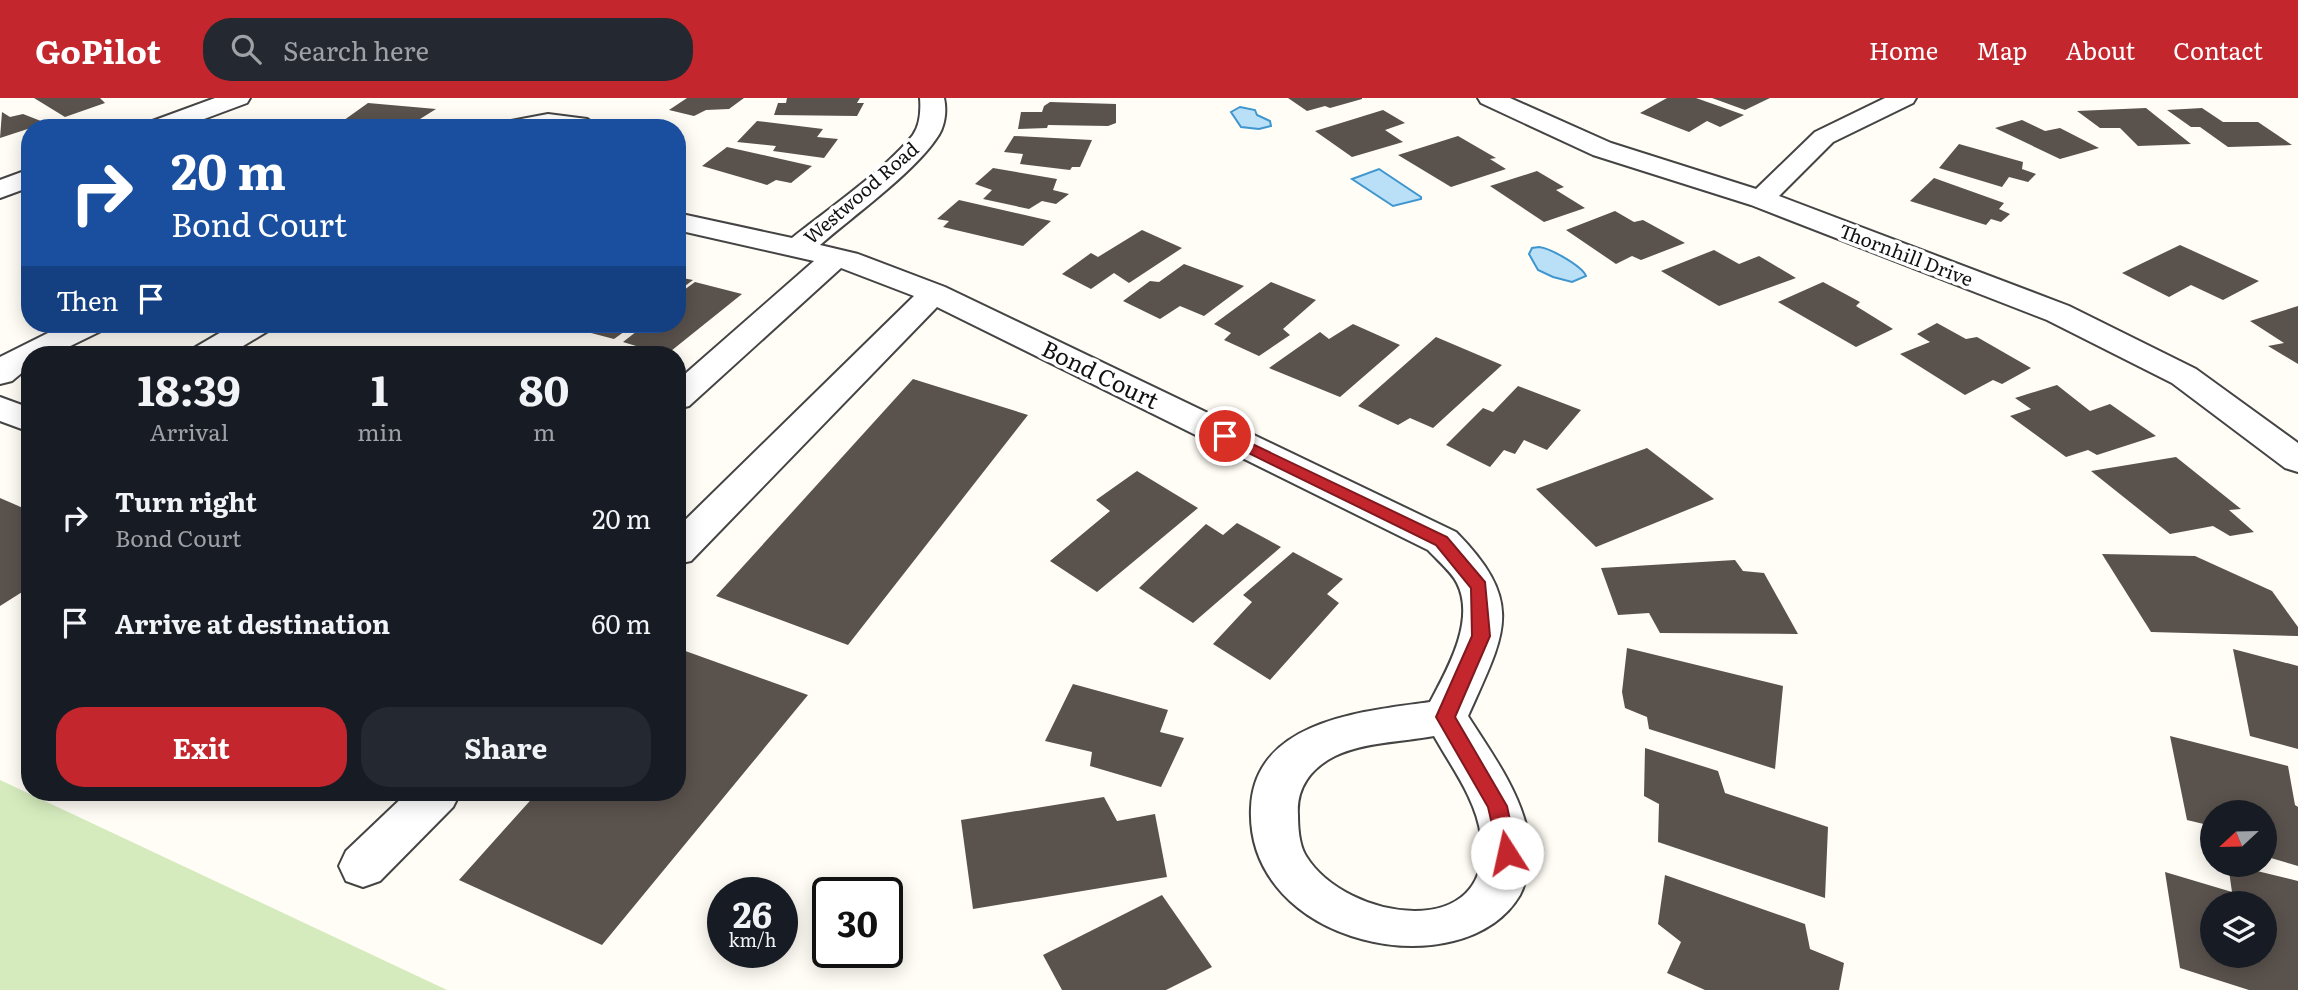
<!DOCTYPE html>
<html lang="en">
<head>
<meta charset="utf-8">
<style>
	body { margin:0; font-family:Literata,serif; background:#242831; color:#f1f3f6; height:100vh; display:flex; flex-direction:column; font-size:26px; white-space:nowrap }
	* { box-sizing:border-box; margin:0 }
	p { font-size:23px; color:#9ea1a6 }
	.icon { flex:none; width:38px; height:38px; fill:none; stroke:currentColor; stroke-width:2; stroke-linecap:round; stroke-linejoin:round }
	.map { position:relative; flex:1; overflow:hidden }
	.details { position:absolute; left:21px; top:248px; width:665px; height:455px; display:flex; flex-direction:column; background:#171b24; border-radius:28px; box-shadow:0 4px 18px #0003 }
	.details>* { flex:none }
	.banner { position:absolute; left:21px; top:21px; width:665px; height:214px; border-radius:28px; box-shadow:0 4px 18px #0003; background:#1a4fa0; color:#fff; overflow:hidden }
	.needle { width:46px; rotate:248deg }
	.buttons { position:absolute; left:2200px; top:702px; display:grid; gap:14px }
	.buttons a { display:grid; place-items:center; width:77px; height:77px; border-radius:50%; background:#171b24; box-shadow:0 4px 18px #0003; font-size:35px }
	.speed { position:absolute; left:707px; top:779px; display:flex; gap:14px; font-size:35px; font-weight:700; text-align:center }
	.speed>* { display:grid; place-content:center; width:91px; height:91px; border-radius:50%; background:#171b24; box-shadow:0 4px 18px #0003; line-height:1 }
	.speed small { font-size:18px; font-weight:400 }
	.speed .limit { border:4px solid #111; border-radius:10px; background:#fff; color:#111 }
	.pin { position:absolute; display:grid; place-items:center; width:60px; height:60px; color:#fff; margin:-30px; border:4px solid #fff; border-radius:50%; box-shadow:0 2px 7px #0007 }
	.me { position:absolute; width:77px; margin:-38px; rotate:350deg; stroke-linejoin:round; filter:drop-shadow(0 0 5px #0008) }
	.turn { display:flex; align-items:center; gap:24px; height:147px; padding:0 35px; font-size:32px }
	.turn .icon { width:91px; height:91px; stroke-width:2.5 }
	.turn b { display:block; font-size:49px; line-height:60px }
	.then { display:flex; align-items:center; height:66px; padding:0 35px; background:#0003; gap:14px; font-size:26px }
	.eta { display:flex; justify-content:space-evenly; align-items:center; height:119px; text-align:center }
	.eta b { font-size:42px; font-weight:700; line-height:49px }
	.primary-button { display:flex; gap:14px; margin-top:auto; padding:14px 35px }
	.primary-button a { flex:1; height:80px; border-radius:28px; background:#c4262e; color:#fff; font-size:28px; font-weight:700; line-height:80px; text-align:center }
	.primary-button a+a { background:#242831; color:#f1f3f6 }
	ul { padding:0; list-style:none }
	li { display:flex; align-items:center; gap:21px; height:105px; padding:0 35px }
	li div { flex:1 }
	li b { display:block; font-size:26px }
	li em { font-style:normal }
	header { display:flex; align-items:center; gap:42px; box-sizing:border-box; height:98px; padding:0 35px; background:#c4262e; color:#fff }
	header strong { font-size:33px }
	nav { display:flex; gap:38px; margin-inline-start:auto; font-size:24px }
	.search { width:490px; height:63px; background:#242831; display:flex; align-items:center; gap:18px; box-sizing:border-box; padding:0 24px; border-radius:28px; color:#9ea1a6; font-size:26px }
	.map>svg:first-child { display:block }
	.green { fill:#d5ebbd }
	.water { fill:#b9e0f7; stroke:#3f96cf; stroke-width:2 }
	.building { fill:#5a524d; fill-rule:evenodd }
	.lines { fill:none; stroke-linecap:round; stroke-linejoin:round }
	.minor-casing { stroke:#444; stroke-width:4 }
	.minor { fill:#fff; fill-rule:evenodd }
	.route { fill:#c4262e; stroke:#7f191e; stroke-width:2 }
	.labels { text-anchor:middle; stroke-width:7; stroke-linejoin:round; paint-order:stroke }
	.far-street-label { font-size:19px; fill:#111; stroke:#fff }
	.street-label { font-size:23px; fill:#111; stroke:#fff }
</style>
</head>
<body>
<header>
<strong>GoPilot</strong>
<div class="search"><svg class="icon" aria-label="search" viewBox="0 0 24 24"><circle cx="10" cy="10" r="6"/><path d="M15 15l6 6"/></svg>Search here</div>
<nav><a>Home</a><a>Map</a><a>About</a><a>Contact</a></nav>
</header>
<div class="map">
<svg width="2298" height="892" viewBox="0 0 2298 892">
	<rect width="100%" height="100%" fill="#fffdf5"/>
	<polygon class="green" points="0,682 447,892 0,892"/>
	<g class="water">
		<polygon points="1240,9 1255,12 1257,17 1270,23 1271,28 1259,31 1241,29 1231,14"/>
		<polygon points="1379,71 1421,99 1421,101 1393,108 1352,81"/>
		<path d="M 1539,149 C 1550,150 1582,168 1586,178 L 1572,184 L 1553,179 L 1538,172 L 1529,156 L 1532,150 Z"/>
	</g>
	<g class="building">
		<polygon points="34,0 100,0 105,5 65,19"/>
		<polygon points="687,0 744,0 729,11 706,12 694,18 669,12"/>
		<polygon points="787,0 860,0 857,5 864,5 857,18 774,17 778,5 786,5"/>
		<polygon points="1288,0 1362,0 1362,1 1330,10 1325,8 1307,13"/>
		<polygon points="1667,0 1696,0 1744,17 1720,29 1707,23 1689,34 1640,15"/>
		<polygon points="1712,0 1770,0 1745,12"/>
		<polygon points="1050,4 1116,6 1116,25 1108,28 1048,27 1047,30 1018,31 1021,14 1042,14 1044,8"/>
		<polygon points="368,5 436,11 420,21 438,23 428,30 364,30 366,28 340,25"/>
		<polygon points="2146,10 2191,46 2138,48 2120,30 2100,30 2077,13"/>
		<polygon points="2202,10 2223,24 2258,24 2292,47 2228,49 2200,29 2191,29 2167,12"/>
		<polygon points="1383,12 1405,25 1385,32 1403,44 1352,59 1315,33"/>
		<polygon points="2,14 10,19 23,16 46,25 0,40"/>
		<polygon points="2022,22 2045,33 2060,30 2099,50 2060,61 1995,30"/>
		<polygon points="757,23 823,31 817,39 838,41 824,60 773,53 776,48 737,44"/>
		<polygon points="1014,38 1092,42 1080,69 1072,69 1070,72 1020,66 1023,56 1004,54"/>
		<polygon points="1458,38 1496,60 1490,61 1506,71 1451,89 1398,57"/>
		<polygon points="1959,46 2023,64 2022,71 2036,76 2028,84 2009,79 2002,89 1939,70"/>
		<polygon points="727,49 812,68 791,85 776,82 767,87 702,68"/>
		<polygon points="993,70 1057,81 1053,92 1069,96 1056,106 1042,103 1029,111 983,101 992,92 975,86"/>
		<polygon points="1537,73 1564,89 1556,92 1585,110 1544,124 1490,88"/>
		<polygon points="1934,80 2004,105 1999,111 2010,116 2001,124 1991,121 1986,127 1910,103"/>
		<polygon points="959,102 1051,123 1023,148 943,129 949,123 937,121"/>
		<polygon points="1615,113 1634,124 1643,122 1685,145 1641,162 1632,158 1616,166 1566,132"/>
		<polygon points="1142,132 1182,150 1129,185 1114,175 1091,191 1062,176 1091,155 1098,159"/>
		<polygon points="2180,147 2259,183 2223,202 2191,187 2169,199 2122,175"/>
		<polygon points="1714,152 1739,166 1759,158 1796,180 1719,208 1661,173"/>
		<polygon points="1184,166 1244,188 1204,218 1180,208 1160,221 1123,203 1150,183 1159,184"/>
		<polygon points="677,179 693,182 677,194"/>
		<polygon points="695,184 742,196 666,257 623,244 646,226 677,226 677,197"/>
		<polygon points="1271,184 1316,202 1283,231 1290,237 1259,258 1224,242 1231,235 1214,226"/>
		<polygon points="1823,184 1860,204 1856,208 1893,231 1856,249 1778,204"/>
		<polygon points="2298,208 2298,266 2268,248 2284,245 2250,223"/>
		<polygon points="1937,225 1966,241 1977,239 2031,270 2002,286 1993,282 1965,297 1900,256 1930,244 1917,236"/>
		<polygon points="577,226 635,226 614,241 572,230"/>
		<polygon points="1353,226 1400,247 1340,299 1269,270 1320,234 1329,241"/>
		<polygon points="1436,239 1502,267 1433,330 1410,320 1398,327 1358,308"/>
		<polygon points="913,281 1028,317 848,547 716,498"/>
		<polygon points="2057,287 2090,313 2110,306 2156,338 2097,357 2088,352 2066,359 2010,318 2031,311 2015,300"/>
		<polygon points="1518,288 1581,312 1547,352 1524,342 1515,356 1504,352 1490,369 1446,347 1483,310 1493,314"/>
		<polygon points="1647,350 1714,401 1596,449 1536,391"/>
		<polygon points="2176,359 2241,411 2229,412 2254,434 2230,438 2213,428 2170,436 2091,373"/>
		<polygon points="1137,373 1198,410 1097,494 1050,463 1110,413 1096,402"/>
		<polygon points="0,400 30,413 30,489 0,508"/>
		<polygon points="1237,425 1281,449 1193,525 1139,490 1206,426 1223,437"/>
		<polygon points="1293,454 1343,481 1327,496 1339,505 1270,582 1213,546 1252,504 1243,497"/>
		<polygon points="2102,456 2195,458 2272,493 2298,529 2298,538 2151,534"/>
		<polygon points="1735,462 1743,473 1764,475 1798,536 1660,535 1649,515 1618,517 1601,470"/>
		<polygon points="677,550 808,597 602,847 459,782 537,695 677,695"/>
		<polygon points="1627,550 1783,588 1775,671 1649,631 1647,619 1625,610 1622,594"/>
		<polygon points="2233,551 2298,568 2298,651 2250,638"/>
		<polygon points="1073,586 1168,612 1160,634 1184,640 1161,689 1090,668 1092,654 1045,643"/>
		<polygon points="2170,638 2288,668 2295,707 2298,709 2298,768 2264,758 2264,714 2212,714 2212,728 2187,722"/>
		<polygon points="1645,650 1718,673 1725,695 1828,729 1825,800 1658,744 1659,706 1644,698"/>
		<polygon points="1104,699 1117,723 1155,716 1167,779 973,811 961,722"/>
		<path d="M 2228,766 L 2298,783 L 2298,892 L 2249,892 L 2180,870 L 2165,774 L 2232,794 ZM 2212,805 L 2264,805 L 2264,858 L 2212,858 Z"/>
		<polygon points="1665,777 1805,826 1810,851 1844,865 1839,892 1705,892 1667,875 1681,844 1658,826"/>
		<polygon points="1162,797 1212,869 1166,892 1062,892 1043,857"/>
	</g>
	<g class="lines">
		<g class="minor-casing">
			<g id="minor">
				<polygon points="215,0 250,0 247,5 180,30 143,30 147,25"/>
				<path d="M 920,0 L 944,0 C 947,13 945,30 936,41 C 912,76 853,118 820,147 L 858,156 L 945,189 L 1456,434 C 1526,505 1505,535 1468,618 C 1491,654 1519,692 1528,735 C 1533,757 1530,776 1520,797 C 1464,892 1245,849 1251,710 C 1254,622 1365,613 1430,604 C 1447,572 1476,522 1457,485 C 1451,473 1438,463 1428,452 L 937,209 L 691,463 L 677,466 L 677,430 L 914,198 L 841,170 L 689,308 L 677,311 L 677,283 L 814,163 L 677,132 L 677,115 L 792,140 C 827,112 886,71 913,37 C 920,27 921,12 920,0 ZM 1434,638 C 1452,670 1476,701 1481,738 C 1495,846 1346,823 1306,758 C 1299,747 1298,729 1298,717 C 1296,690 1311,670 1335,658 C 1364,644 1402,644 1434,638 Z"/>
				<polygon points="1478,0 1510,0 1611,45 1756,91 1815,34 1885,0 1916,0 1913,5 1833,44 1779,98 2069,208 2196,271 2298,345 2298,374 2285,370 2172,285 2047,222 1751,107 1593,57 1481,5"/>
				<polygon points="548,16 587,21 600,30 496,30 500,25"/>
				<polygon points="30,71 30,89 0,100 0,82"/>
				<polygon points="66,226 106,226 101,233 52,257 30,257 30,268 12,283 0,286 0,259"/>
				<polygon points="235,226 273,226 268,233 228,257 190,257 194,250"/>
				<polygon points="0,299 30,310 30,334 0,323"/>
				<polygon points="407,695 460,695 453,709 380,783 363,789 346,783 339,768 346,753"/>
			</g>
		</g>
		<use href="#minor" class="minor"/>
	</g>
	<polygon class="route" points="1225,333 1447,439 1485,484 1490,538 1455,619 1507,708 1517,755 1514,761 1507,763 1500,761 1488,709 1436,619 1472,538 1471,490 1436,447 1220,341 1220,335"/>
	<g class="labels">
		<g class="far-street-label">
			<text transform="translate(861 95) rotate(-41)" y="7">Westwood Road</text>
			<text transform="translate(1906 157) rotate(21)" y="7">Thornhill Drive</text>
		</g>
		<g class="street-label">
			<text transform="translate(1100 277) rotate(26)" y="8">Bond Court</text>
		</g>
	</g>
</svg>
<div class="buttons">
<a><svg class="needle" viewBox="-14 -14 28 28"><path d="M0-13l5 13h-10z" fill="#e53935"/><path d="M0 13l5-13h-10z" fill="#9ea1a6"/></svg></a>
<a><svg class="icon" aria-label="layers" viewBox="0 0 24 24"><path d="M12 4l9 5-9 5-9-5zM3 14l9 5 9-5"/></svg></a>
</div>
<div class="speed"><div>26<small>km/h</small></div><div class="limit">30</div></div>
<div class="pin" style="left:1225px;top:338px;background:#d93025"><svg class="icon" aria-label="arrive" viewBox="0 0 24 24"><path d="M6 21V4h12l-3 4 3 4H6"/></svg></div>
<svg class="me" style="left:1507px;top:755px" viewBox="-20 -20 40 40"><circle r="19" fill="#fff"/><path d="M0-13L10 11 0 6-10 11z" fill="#c4262e"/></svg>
<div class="banner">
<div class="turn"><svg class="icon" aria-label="right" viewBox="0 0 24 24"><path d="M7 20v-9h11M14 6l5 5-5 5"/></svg><div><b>20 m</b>Bond Court</div></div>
<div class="then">Then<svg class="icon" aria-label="arrive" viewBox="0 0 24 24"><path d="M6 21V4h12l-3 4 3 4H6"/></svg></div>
</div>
<section class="details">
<div class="eta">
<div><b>18:39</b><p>Arrival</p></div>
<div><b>1</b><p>min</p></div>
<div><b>80</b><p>m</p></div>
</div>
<ul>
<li><svg class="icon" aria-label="right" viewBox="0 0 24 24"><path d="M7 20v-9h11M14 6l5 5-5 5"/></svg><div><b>Turn right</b><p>Bond Court</p></div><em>20 m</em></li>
<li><svg class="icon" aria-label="arrive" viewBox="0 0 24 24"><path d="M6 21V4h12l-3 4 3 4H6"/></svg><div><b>Arrive at destination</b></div><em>60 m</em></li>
</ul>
<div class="primary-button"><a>Exit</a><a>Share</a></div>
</section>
</div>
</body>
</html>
